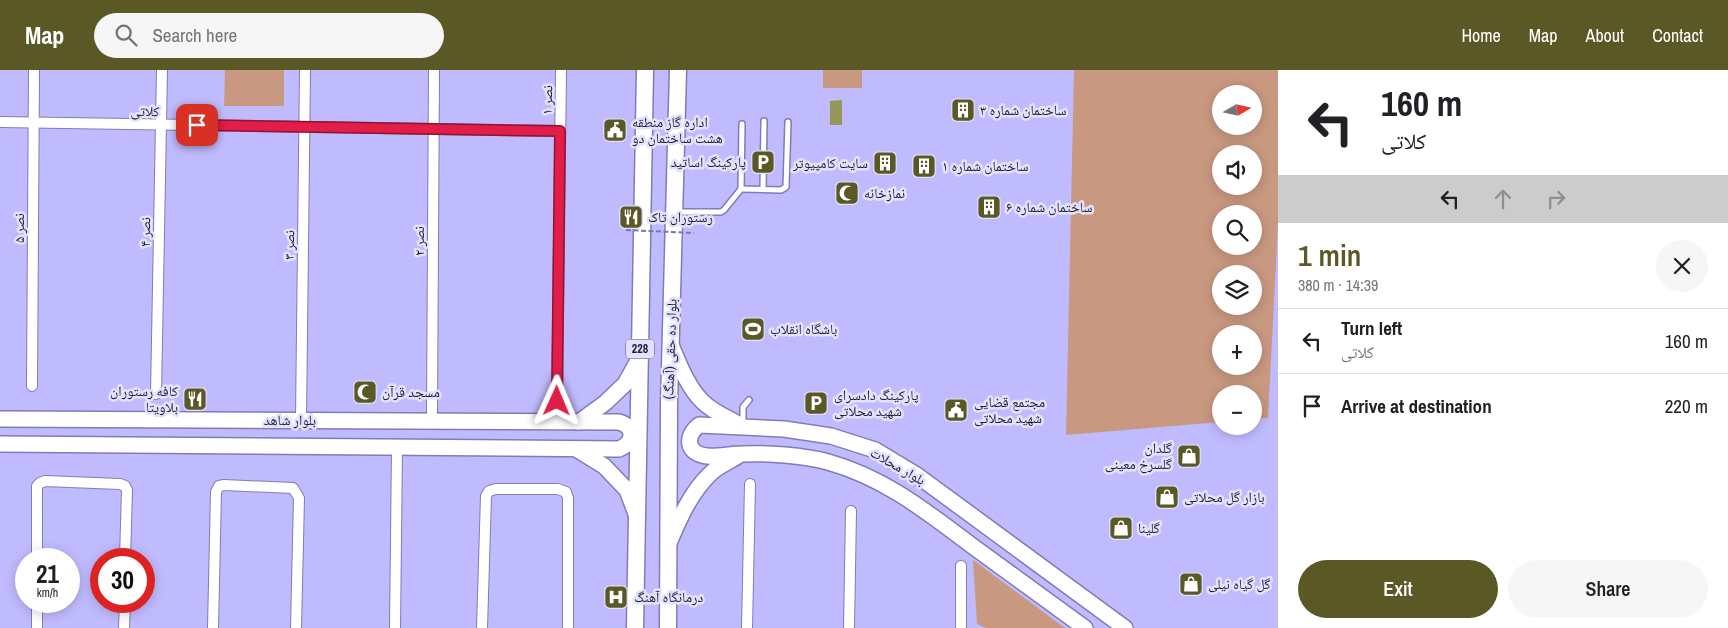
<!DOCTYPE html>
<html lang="en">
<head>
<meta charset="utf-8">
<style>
	body { margin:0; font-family:"Archivo Narrow","Noto Naskh Arabic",sans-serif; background:#f6f6f6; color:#202124; height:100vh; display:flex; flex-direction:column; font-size:19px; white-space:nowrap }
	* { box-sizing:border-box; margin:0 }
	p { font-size:16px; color:#757577 }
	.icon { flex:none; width:28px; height:28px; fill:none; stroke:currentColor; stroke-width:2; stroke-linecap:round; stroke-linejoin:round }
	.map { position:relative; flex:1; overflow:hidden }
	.side { display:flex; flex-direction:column; background:#fff; width:450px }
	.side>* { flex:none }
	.guide { background:#fff; color:#202124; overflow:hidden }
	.needle { width:32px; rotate:81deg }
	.controls { position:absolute; left:1212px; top:15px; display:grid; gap:10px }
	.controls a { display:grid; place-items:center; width:50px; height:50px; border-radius:50%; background:#fff; box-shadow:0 2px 12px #0003; font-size:25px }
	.speed { position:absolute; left:15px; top:478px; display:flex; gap:10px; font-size:25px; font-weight:700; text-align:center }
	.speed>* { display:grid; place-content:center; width:65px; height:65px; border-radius:50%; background:#fff; box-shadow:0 2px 12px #0003; line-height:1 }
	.speed small { font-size:12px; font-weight:400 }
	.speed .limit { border:8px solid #d22; background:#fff; color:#111 }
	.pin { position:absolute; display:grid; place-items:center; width:42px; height:42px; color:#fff; margin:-21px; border-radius:10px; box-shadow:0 2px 8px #0006 }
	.me { position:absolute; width:55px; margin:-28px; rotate:1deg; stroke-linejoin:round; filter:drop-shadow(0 0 4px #0008) }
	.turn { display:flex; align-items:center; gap:18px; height:105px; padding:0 20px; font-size:22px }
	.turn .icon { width:65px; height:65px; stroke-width:2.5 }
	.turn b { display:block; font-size:35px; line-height:42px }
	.lanes { display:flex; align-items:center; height:48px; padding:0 20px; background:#0003; justify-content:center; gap:25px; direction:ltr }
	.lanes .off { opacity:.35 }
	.round { display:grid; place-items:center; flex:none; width:52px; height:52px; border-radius:26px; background:#f6f6f6 }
	.head { display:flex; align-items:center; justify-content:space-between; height:85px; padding:0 20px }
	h1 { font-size:30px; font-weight:600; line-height:38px; color:#5a5925 }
	.primary-button { display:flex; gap:10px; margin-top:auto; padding:10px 20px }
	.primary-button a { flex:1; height:58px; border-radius:30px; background:#5a5925; color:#fff; font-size:20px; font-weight:600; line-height:58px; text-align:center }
	.primary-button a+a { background:#f6f6f6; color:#202124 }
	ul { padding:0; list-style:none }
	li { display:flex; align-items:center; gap:15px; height:65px; padding:0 20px; border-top:1px solid #e0e0e0 }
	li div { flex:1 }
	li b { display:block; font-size:19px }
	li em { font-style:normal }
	header { display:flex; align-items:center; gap:30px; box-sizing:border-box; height:70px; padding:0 25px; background:#5a5925; color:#fff }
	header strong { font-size:24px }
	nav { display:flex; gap:28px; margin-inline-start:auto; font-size:18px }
	.search { width:350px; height:45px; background:#f6f6f6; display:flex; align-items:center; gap:12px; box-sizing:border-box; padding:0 18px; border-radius:28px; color:#757577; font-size:19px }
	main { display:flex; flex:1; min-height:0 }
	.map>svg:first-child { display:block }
	.green { fill:#c99880; fill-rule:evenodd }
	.water { fill:#979659 }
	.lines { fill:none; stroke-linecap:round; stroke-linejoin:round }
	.service-casing { stroke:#807bb9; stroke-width:8 }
	.minor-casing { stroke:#807bb9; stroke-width:12 }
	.secondary-casing { stroke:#807bb9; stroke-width:18 }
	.primary-casing { stroke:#807bb9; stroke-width:19 }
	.service { stroke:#fff; stroke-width:5 }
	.minor { stroke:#fff; stroke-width:10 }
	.secondary { stroke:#fff; stroke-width:15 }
	.primary { stroke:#fff; stroke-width:16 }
	.path-bridge { stroke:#7c78a9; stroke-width:2; stroke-dasharray:5 2.5; stroke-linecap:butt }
	.route-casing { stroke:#92132f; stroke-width:12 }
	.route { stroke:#e11d48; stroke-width:9 }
	.labels { text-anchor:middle; stroke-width:5; stroke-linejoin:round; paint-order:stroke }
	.shield { fill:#e2e2fd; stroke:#595770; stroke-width:1 }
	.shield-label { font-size:12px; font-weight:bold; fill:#1e1c34 }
	.street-label { font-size:14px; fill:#1e1c34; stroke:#e2e2fd }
	.poi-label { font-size:14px; fill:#1e1c34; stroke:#e2e2fd; text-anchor:start }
</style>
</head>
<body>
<header>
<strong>Map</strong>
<div class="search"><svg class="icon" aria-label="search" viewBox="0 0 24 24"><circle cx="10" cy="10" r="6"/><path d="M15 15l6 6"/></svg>Search here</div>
<nav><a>Home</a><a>Map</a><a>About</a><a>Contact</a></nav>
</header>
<main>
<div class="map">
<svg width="1278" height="558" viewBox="0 0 1278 558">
	<rect width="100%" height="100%" fill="#c0bbfe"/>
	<g class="green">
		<polygon points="225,0 284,0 284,36 224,36"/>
		<rect x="823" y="0" width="39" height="18"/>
		<path d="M 1074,0 L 1278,0 L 1278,154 L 1268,348 L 1254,349 L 1254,324 L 1221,324 L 1221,352 L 1066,365 ZM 1221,24 L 1254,24 L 1254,56 L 1221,56 ZM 1221,84 L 1254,84 L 1254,116 L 1221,116 ZM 1221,144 L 1254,144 L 1254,176 L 1221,176 ZM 1221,204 L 1254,204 L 1254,236 L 1221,236 ZM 1221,264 L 1254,264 L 1254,296 L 1221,296 Z"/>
		<polygon points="973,490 1065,558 986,558 977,554"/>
	</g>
	<polygon class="water" points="842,30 842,55 830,55 830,31"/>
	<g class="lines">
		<g class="service-casing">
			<g id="service">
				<polyline points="741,119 781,120 786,117 788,52"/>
				<polyline points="763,119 764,51"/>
				<polyline points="677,142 721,142 724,140 741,119 742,54"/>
				<polyline points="743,354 743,337 749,330"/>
			</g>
		</g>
		<g class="minor-casing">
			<g id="minor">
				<polyline points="0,52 560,61"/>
				<polyline points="32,316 34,0"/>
				<polyline points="156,324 162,0"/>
				<polyline points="557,331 561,0"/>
				<polyline points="432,342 434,0"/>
				<polyline points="301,350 305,0"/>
				<polyline points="37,489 37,416 40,413 45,411 120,414 125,416 127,420 125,489"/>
				<polyline points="37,558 37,531"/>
				<polyline points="124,558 125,531"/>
				<polyline points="213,558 216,422 219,416 224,415 293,418 299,428 296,558"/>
				<polyline points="395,558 397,378"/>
				<polyline points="482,558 486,426 489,421 496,419 558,419 566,422 568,428 568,558"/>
				<polyline points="747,558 750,414"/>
				<polyline points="849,558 851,441"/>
				<polyline points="961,558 961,496"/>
			</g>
		</g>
		<g class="secondary-casing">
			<g id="secondary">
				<path d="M 671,275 C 679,294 688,318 703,332 C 713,342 728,348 740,355"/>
				<path d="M 0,349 L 619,352 C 636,357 634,373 619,379 L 0,374"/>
				<polyline points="579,352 605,333 625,314 640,287"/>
				<polyline points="578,380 604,396 627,420 636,444"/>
				<path d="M 669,473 C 680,447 691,422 711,403 C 718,396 730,391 738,386"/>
				<path d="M 1085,558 C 1047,530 1009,503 971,475 C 926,441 883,407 828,392 C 803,385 767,383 741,384 C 730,384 718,387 707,386 C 687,384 684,367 699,355 L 784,359 L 831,366 L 875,380 L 918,406 L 1125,558"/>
			</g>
		</g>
		<g class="primary-casing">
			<g id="primary">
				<polyline points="635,558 645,0"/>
				<polyline points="668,558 669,334 678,0"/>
			</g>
		</g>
		<use href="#service" class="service"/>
		<use href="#minor" class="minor"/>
		<use href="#secondary" class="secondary"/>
		<use href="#primary" class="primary"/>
		<polyline class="path-bridge" points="626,160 694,163"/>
	</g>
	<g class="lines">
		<g class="route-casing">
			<polyline id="route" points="197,55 560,61 557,331"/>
		</g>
		<use href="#route" class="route"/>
	</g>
	<defs>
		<g id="building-square" transform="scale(1.25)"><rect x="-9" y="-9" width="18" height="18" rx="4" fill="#5a5925" stroke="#e2e2fd"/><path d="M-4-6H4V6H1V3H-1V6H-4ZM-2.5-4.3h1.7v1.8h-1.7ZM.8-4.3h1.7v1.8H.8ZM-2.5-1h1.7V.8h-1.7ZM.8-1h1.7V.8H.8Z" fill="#fff"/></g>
		<g id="civic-square" transform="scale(1.25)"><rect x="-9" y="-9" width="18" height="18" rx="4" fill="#5a5925" stroke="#e2e2fd"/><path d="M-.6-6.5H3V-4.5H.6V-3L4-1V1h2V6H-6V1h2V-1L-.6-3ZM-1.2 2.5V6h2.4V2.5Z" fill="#fff"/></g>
		<g id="parking-square" transform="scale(1.25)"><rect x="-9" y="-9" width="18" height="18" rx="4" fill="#5a5925" stroke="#e2e2fd"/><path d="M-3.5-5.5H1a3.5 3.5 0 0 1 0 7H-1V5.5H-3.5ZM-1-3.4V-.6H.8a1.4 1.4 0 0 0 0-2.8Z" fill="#fff"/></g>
		<g id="mosque-square" transform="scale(1.25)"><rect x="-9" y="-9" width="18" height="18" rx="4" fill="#5a5925" stroke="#e2e2fd"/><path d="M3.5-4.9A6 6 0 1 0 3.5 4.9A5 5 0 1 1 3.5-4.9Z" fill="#fff"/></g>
		<g id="restaurant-square" transform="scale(1.25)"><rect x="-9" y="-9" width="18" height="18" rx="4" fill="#5a5925" stroke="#e2e2fd"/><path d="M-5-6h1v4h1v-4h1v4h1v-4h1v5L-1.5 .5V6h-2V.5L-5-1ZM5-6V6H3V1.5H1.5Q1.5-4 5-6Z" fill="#fff"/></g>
		<g id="stadium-square" transform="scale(1.25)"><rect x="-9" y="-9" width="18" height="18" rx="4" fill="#5a5925" stroke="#e2e2fd"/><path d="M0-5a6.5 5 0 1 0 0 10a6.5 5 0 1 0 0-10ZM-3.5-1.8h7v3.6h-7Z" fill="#fff"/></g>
		<g id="shop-square" transform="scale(1.25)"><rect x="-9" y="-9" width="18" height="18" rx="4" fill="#5a5925" stroke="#e2e2fd"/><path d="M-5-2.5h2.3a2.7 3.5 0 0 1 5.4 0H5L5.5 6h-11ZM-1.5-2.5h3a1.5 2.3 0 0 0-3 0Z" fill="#fff"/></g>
		<g id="hospital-square" transform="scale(1.25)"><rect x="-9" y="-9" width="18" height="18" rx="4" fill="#5a5925" stroke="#e2e2fd"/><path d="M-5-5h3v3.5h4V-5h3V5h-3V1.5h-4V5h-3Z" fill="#fff"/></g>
	</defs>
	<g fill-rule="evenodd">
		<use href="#building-square" x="963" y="40"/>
		<use href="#civic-square" x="615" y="60"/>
		<use href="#parking-square" x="763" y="92"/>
		<use href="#building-square" x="885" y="93"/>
		<use href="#building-square" x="924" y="96"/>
		<use href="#mosque-square" x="847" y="123"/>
		<use href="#building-square" x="989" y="137"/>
		<use href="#restaurant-square" x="631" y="147"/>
		<use href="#stadium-square" x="753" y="259"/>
		<use href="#mosque-square" x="365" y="322"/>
		<use href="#restaurant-square" x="195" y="329"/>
		<use href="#parking-square" x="816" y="333"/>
		<use href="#civic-square" x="956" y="340"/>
		<use href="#shop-square" x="1189" y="386"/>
		<use href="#shop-square" x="1167" y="427"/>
		<use href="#shop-square" x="1121" y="458"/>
		<use href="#shop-square" x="1191" y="514"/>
		<use href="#hospital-square" x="616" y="527"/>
	</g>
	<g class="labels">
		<rect class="shield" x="626" y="269.5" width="28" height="19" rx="4"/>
		<g class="shield-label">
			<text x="640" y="283">228</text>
		</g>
		<g class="street-label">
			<text transform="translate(547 30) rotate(-89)" y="5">نصر ۱</text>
			<text transform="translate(145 41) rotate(1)" y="5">کلاتی</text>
			<text transform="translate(19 158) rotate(-90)" y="5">نصر ۵</text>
			<text transform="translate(145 162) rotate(-89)" y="5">نصر ۴</text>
			<text transform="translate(419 171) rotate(-90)" y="5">نصر ۲</text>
			<text transform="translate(289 175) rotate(-89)" y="5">نصر ۳</text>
			<text transform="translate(670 279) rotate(-88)" y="5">بلوار ده حقی (آهنگ)</text>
			<text x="290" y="355">بلوار شاهد</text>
			<text transform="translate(898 396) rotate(30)" y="5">بلوار محلات</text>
		</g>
		<g class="poi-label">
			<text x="980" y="45">ساختمان شماره ۳</text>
			<text x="632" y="57">اداره گاز منطقه<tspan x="632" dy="16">هشت ساختمان دو</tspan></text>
			<text x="746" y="97" text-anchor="end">پارکینگ اساتید</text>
			<text x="868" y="98" text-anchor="end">سایت کامپیوتر</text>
			<text x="942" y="101">ساختمان شماره ۱</text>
			<text x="864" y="128">نمازخانه</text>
			<text x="1006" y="142">ساختمان شماره ۶</text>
			<text x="648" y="152">رستوران تاک</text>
			<text x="770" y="264">باشگاه انقلاب</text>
			<text x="178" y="326" text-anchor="end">کافه رستوران<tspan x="178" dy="16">بلاویتا</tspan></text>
			<text x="382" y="327">مسجد قرآن</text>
			<text x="834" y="330">پارکینگ دادسرای<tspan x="834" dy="16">شهید محلاتی</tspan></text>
			<text x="974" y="337">مجتمع قضایی<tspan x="974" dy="16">شهید محلاتی</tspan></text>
			<text x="1172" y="383" text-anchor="end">گلدان<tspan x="1172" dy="16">گلسرخ معینی</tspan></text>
			<text x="1184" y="432">بازار گل محلاتی</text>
			<text x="1138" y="463">گلينا</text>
			<text x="1208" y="519">گل گیاه نیلی</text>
			<text x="634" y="532">درمانگاه آهنگ</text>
		</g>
	</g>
</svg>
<div class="controls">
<a><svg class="needle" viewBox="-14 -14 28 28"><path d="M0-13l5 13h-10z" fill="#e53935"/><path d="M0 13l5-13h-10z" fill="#757577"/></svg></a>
<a><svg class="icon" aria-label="sound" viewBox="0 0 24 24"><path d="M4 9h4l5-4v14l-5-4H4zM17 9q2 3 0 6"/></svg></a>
<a><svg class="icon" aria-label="search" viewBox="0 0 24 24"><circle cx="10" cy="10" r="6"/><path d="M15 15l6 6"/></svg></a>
<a><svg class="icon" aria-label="layers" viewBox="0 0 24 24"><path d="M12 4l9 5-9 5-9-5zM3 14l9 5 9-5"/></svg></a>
<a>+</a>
<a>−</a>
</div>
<div class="speed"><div>21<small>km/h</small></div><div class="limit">30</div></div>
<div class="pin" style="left:197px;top:55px;background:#d93025"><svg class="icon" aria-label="arrive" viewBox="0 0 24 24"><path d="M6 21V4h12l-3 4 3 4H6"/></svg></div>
<svg class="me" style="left:557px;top:331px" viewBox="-20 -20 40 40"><path d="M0-17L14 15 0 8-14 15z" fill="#e11d48" stroke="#fff" stroke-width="4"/></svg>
</div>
<section class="side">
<div class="guide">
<div class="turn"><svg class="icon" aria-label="left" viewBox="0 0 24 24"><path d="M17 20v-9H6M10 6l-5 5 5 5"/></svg><div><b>160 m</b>کلاتی</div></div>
<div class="lanes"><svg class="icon" aria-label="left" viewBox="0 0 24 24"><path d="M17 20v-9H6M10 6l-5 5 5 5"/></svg><svg class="icon off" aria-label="ahead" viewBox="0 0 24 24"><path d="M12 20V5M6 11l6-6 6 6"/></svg><svg class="icon off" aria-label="right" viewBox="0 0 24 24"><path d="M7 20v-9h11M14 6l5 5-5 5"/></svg></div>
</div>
<div class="head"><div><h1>1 min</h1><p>380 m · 14:39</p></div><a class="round"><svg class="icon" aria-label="close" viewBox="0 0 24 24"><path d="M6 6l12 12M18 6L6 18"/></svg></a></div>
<ul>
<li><svg class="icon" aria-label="left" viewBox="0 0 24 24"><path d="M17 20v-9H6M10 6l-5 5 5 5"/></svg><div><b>Turn left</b><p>کلاتی</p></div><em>160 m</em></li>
<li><svg class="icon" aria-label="arrive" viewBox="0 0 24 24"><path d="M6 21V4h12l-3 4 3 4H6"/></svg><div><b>Arrive at destination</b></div><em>220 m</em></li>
</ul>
<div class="primary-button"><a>Exit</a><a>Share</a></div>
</section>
</main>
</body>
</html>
